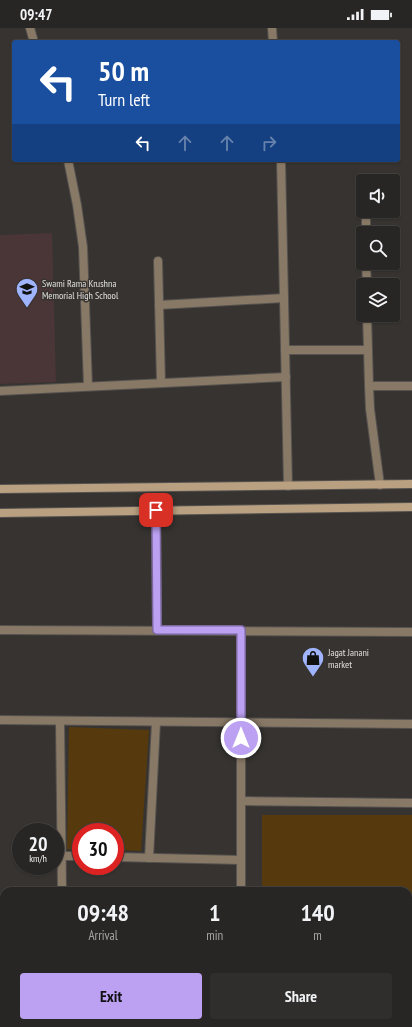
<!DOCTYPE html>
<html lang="en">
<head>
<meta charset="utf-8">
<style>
	body { margin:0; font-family:"PT Sans Narrow",sans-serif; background:#302e2c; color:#f1f3f6; height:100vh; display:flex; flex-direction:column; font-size:15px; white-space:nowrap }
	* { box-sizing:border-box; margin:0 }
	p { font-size:13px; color:#a5a5a6 }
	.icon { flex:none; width:22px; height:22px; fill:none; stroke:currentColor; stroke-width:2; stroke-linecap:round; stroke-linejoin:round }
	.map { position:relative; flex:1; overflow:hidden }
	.details { position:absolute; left:0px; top:859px; width:412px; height:140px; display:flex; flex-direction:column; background:#282624; border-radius:12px 12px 0 0; box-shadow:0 1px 3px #0004,0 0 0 1px #444341 }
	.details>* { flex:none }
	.guide { position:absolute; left:12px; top:12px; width:388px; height:122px; border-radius:4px; box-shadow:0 1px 3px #0004,0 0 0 1px #444341; background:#1a4fa0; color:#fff; overflow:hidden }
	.tools { position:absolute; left:356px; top:146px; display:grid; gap:8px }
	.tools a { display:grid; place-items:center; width:44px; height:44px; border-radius:4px; background:#282624; box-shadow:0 1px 3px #0004,0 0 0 1px #444341; font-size:20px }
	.speed { position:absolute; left:12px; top:795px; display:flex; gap:8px; font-size:20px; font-weight:700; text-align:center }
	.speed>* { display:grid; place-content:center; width:52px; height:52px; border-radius:50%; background:#282624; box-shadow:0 1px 3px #0004,0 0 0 1px #444341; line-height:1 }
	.speed small { font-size:10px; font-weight:400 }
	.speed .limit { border:6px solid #d22; background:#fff; color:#111 }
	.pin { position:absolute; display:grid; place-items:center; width:34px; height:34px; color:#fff; margin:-17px; border-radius:8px; box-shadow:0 2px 6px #0006 }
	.me { position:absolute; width:44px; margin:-22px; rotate:0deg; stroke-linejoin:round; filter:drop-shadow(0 0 3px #0008) }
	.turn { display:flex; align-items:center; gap:14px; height:84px; padding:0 20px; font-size:18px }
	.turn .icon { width:52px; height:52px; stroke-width:2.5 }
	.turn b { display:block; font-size:28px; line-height:34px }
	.lanes { display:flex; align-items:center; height:38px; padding:0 20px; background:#0003; justify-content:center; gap:20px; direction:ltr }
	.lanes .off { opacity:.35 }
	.eta { display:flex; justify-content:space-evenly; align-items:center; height:68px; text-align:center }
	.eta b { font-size:24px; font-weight:800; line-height:28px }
	.cta { display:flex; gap:8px; margin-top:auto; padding:8px 20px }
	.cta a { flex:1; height:46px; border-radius:4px; background:#bca0f2; color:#111; font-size:16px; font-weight:800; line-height:46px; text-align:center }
	.cta a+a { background:#302e2c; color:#f1f3f6 }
	.status { display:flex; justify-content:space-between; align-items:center; height:28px; padding:0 20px; background:#282624; direction:ltr }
	.status svg { height:11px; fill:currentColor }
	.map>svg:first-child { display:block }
	.education { fill:#4a3537 }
	.green { fill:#563a0e }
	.building { fill:#6b3636 }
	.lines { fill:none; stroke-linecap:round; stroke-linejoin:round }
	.street-casing { stroke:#55524f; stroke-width:10 }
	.secondary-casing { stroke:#55524f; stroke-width:10 }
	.street { stroke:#887966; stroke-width:8 }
	.secondary { stroke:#b8a081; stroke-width:8 }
	.route-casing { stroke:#7a689d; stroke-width:10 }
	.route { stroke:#bca0f2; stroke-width:7 }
	.labels { text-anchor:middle; stroke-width:3; stroke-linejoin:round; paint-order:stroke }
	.poi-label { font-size:10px; fill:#e0dedb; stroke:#363330; text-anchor:start }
</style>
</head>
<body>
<div class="status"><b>09:47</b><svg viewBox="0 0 49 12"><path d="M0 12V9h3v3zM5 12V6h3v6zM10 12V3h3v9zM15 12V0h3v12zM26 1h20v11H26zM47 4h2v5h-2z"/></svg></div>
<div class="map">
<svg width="412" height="999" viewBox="0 0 412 999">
	<rect width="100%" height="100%" fill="#363330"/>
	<polygon class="education" points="52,205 56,354 0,356 0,207"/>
	<g class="green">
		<polygon points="69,699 149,702 141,823 115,822 115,804 81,804 81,822 67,821"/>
		<polygon points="412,787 412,894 408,894 408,863 262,863 262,787"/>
	</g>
	<polygon class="building" points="341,11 341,14 304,14 304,13"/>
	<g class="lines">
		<g class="street-casing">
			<g id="street">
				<polyline points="30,0 34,14"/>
				<polyline points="272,0 273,14"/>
				<polyline points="68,132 77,177 83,219 88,358"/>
				<polyline points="281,132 288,458"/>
				<polyline points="366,183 366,205"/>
				<polyline points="158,233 161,355"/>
				<polyline points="366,235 367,257"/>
				<polyline points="159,277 284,270"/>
				<polyline points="367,287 369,358 370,381 380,457"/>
				<polyline points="285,322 368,322"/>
				<polyline points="369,358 412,358"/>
				<polyline points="0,363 286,349"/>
				<polyline points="156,483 157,602"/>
				<polyline points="0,602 412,604"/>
				<polyline points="0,692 412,696"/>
				<polyline points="60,693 62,863"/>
				<polyline points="241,773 412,775"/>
				<polyline points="61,828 81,828"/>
				<polyline points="115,829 241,832"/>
				<polyline points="149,830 156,694"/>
				<polyline points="241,863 241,603"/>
				<polyline points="408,926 412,926"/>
				<polyline points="0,997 412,999"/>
			</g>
		</g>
		<g class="secondary-casing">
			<g id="secondary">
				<polyline points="0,461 412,456"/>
				<polyline points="0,485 412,479"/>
			</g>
		</g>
		<use href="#street" class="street"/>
		<use href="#secondary" class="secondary"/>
	</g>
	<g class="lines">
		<g class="route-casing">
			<polyline id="route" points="156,482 157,602 241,602 241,710"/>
		</g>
		<use href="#route" class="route"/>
	</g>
	<defs>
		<g id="school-pin" transform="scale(1.15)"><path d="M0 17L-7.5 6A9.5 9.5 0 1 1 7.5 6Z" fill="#a0b3fd" stroke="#363330"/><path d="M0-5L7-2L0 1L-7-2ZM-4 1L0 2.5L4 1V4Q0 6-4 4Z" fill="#111"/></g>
		<g id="shop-pin" transform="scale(1.15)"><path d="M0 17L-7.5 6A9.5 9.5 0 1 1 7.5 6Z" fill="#a0b3fd" stroke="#363330"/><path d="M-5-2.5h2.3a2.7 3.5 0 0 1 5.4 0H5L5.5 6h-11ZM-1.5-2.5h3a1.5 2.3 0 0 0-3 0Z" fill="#111"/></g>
	</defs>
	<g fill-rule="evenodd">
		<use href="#school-pin" x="27" y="261"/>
		<use href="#shop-pin" x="313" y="630"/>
	</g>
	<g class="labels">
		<g class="poi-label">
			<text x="42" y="259">Swami Rama Krushna<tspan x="42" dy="12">Memorial High School</tspan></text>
			<text x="328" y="628">Jagat Janani<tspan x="328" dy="12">market</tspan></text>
		</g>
	</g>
</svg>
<div class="tools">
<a><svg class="icon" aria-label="sound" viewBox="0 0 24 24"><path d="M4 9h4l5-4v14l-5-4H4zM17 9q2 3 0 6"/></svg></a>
<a><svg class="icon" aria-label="search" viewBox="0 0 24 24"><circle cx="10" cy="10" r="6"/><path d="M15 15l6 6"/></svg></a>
<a><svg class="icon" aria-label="layers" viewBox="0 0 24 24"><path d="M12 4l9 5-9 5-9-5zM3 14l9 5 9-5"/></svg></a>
</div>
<div class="speed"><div>20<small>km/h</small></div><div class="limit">30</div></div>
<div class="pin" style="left:156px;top:482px;background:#d93025"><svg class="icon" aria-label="arrive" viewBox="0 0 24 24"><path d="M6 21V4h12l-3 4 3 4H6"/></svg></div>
<svg class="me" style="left:241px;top:710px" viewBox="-20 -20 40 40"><circle r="17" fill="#bca0f2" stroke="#fff" stroke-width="3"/><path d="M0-11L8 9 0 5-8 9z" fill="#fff"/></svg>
<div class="guide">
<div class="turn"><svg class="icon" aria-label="left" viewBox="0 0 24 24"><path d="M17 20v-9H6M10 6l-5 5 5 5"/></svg><div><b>50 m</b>Turn left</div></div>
<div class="lanes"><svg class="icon" aria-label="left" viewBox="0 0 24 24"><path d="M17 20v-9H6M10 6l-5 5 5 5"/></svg><svg class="icon off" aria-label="ahead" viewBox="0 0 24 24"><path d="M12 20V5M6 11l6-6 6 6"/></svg><svg class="icon off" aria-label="ahead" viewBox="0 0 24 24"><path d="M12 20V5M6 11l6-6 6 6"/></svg><svg class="icon off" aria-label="right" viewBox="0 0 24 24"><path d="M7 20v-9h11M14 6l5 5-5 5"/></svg></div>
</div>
<section class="details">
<div class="eta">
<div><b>09:48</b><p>Arrival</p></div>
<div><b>1</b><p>min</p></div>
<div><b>140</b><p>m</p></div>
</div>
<div class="cta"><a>Exit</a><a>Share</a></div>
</section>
</div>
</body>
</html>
